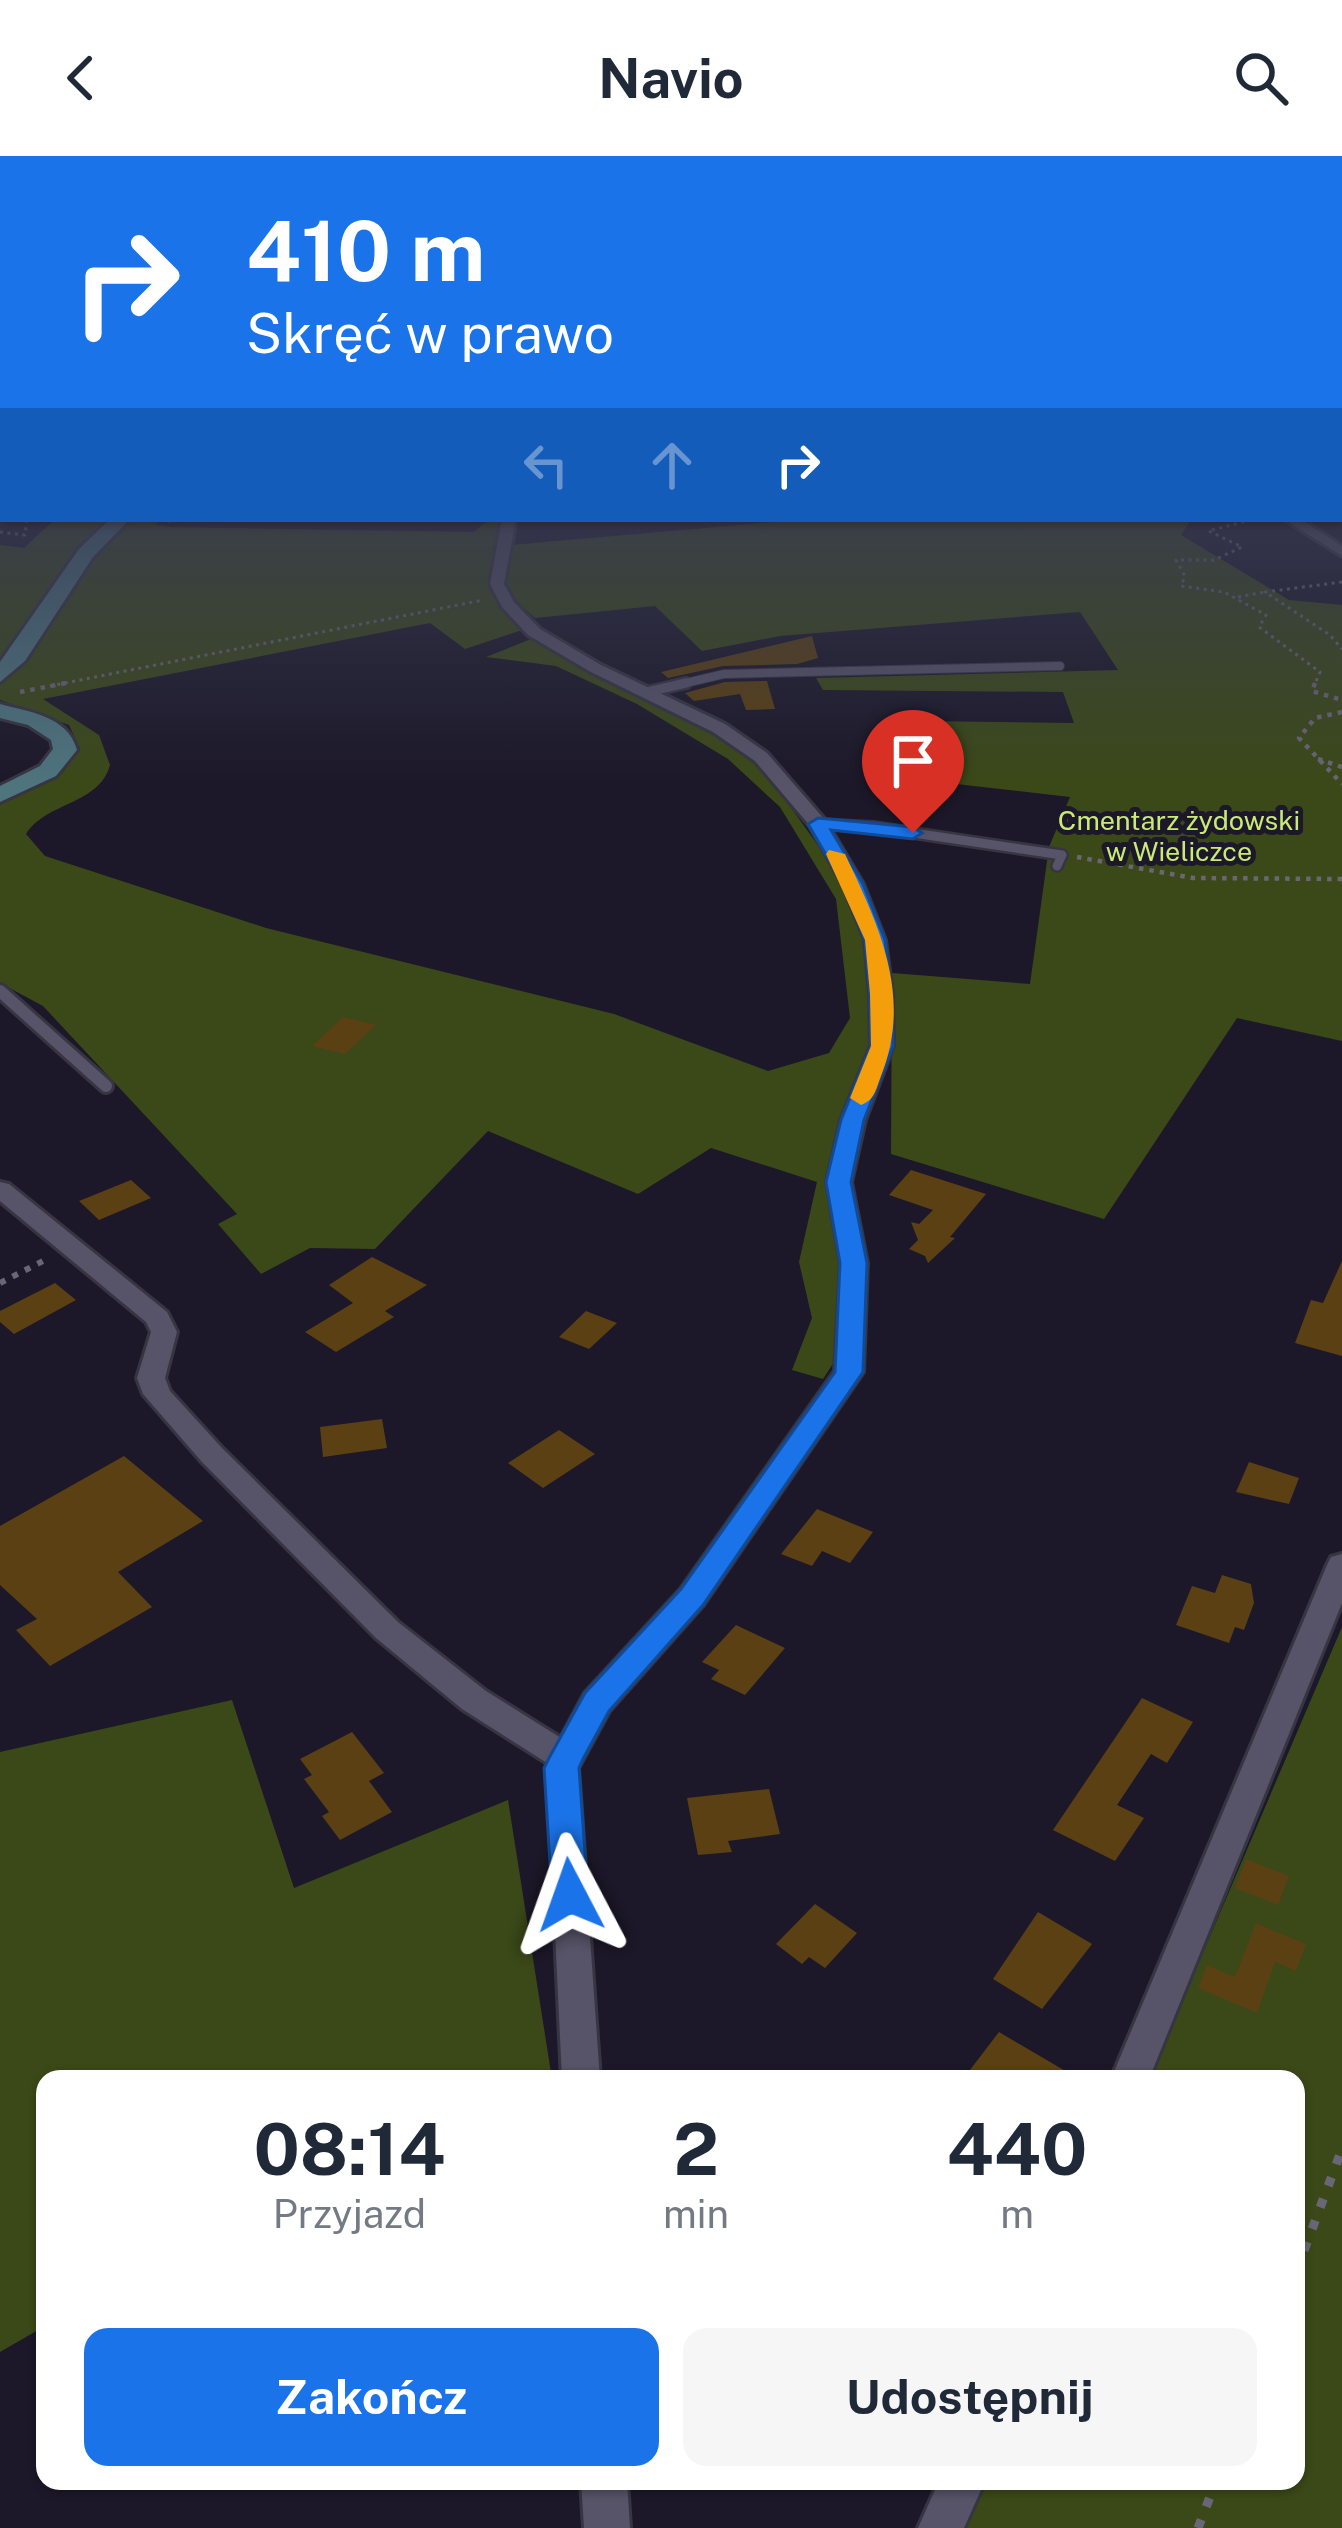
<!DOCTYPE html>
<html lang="pl">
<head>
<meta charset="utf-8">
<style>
	body { margin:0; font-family:"Public Sans",sans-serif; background:#f6f6f7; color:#1f2937; height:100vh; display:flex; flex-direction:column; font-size:45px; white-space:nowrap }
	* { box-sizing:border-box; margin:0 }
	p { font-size:39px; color:#747a83 }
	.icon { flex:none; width:66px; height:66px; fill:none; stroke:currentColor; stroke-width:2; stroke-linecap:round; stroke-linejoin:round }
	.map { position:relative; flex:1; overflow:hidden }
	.side { position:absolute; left:36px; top:1914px; width:1269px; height:420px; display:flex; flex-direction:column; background:#fff; border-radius:24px; box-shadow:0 3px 9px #0004 }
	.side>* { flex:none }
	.hud { position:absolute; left:0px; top:0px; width:1344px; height:366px; box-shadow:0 3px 9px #0004; background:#1a73e8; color:#fff; overflow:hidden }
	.pin { position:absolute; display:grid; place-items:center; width:102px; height:102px; color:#fff; margin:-123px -51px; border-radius:50% 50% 50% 0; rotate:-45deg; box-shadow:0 0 12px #0007 }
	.pin .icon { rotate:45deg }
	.me { position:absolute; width:132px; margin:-66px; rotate:356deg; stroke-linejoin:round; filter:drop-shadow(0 0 9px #0008) }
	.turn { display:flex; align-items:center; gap:42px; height:252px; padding:0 48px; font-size:54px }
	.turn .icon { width:156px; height:156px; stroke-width:2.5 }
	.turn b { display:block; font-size:84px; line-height:102px }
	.lanes { display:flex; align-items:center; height:114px; padding:0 48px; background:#0003; justify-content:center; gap:60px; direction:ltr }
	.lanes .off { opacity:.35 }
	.eta { display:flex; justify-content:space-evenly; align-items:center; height:204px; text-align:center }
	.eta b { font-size:72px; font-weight:700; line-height:84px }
	.button { display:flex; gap:24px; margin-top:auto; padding:24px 48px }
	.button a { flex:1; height:138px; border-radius:24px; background:#1a73e8; color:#fff; font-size:48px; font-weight:700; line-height:138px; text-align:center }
	.button a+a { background:#f6f6f7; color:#1f2937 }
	header { display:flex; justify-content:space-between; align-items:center; height:156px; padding:0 48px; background:#fff; font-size:54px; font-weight:700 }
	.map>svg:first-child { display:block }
	.green { fill:#3b4918 }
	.building { fill:#5a4012 }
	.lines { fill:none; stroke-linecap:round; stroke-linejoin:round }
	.lane-far2-casing { stroke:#373542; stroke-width:10 }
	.lane-far1-casing { stroke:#373542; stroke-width:14 }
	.lane-casing { stroke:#373542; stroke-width:18 }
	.street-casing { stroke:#373542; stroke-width:6 }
	.secondary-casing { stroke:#373542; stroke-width:6 }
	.path-far3 { stroke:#696675; stroke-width:3; stroke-dasharray:3 4.5; stroke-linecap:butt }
	.path-far2 { stroke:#696675; stroke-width:4.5; stroke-dasharray:4.5 6; stroke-linecap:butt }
	.path-far1 { stroke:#696675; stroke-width:6; stroke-dasharray:6 8; stroke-linecap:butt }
	.path { stroke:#696675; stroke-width:9; stroke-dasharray:9 14; stroke-linecap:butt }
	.lane-far2 { stroke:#575368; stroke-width:8 }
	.lane-far1 { stroke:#575368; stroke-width:9 }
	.lane { stroke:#575368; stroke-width:12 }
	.street { fill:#575368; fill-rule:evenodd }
	.secondary { fill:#4e747e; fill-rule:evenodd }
	.route { fill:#1a73e8; stroke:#114b97; stroke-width:3 }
	.slow { fill:#f59e0b }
	.labels { text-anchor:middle; stroke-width:10; stroke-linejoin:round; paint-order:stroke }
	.far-park-label { font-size:27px; fill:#c9ea76; stroke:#1c1829 }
</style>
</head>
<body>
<header><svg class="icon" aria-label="back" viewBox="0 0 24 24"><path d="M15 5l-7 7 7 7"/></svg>Navio<svg class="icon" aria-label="search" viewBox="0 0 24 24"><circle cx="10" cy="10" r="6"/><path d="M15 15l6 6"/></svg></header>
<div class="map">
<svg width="1342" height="2372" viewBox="0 0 1342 2372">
	<rect width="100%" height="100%" fill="#1c1829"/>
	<g class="green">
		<path d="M 55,363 L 110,363 L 77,391 L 97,393 L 131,363 L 158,363 L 156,369 L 170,371 L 474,376 L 489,363 L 504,363 L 493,392 L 496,445 L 525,473 L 465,493 L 430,467 L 43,543 L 99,579 L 110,609 C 99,649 46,646 26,678 L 45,700 L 266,772 L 614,858 L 768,915 L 829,897 L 850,862 L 836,743 L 780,651 L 728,603 L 637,548 L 556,510 L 486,501 L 536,481 L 707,571 L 764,614 L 845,727 L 862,778 L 873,839 L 868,892 L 844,953 L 842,1194 L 823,1223 L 792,1214 L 812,1162 L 799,1106 L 817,1026 L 711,992 L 638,1038 L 488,975 L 375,1093 L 310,1092 L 261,1118 L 218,1068 L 237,1058 L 43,850 L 0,827 L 0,647 L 63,616 L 80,593 L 69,569 L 0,544 L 0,389 L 24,392 Z"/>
		<path d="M 807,363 L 1191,363 L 1181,379 L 1289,444 L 1342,449 L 1342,885 L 1237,862 L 1104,1063 L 891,998 L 892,817 L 1030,828 L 1049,691 L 1070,641 L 903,622 L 922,565 L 1074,567 L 1063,536 L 823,534 L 816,522 L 1118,514 L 1080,456 L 780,480 L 702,495 L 655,450 L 535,462 C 503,435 502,430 511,389 Z"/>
		<polygon points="1342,1471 1342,2372 958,2372 978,2325 1296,2325 1296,1923 1149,1923"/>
		<polygon points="232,1544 294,1732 508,1644 552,1923 45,1923 45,2170 0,2196 0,1596"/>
	</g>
	<g class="building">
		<polygon points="812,480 818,502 797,508 723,510 668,522 661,516"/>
		<polygon points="767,525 775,553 746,554 740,538 694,545 685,537 725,526"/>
		<polygon points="343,861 376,869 345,898 312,890"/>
		<polygon points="911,1014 986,1038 950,1081 955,1082 928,1107 925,1100 909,1093 918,1084 911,1066 919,1068 933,1054 889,1039"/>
		<polygon points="131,1024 151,1042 99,1064 79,1045"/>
		<polygon points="372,1101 427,1129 385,1155 394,1161 336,1196 305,1176 353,1147 329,1129"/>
		<polygon points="1342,1105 1342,1200 1295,1187 1311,1144 1323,1147"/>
		<polygon points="55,1127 76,1144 14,1178 0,1166 0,1155"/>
		<polygon points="586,1155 617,1167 589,1193 559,1181"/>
		<polygon points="382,1263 387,1292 323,1301 320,1271"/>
		<polygon points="559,1274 595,1298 543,1332 508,1307"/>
		<polygon points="124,1300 203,1365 118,1416 152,1451 50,1510 16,1474 37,1463 0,1429 0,1370"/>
		<polygon points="1249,1306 1299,1322 1289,1348 1236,1336"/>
		<polygon points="817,1353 873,1376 850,1407 822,1395 812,1410 781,1398"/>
		<polygon points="1222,1419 1251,1428 1254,1447 1244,1474 1235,1471 1229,1487 1176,1469 1192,1430 1215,1437"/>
		<polygon points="736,1469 785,1492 745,1539 711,1523 719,1514 702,1506"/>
		<polygon points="1142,1542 1193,1566 1167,1607 1151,1598 1117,1649 1144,1662 1115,1705 1053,1674"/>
		<polygon points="352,1576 384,1617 369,1625 392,1656 340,1684 322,1660 329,1656 304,1623 312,1619 300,1603"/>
		<polygon points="769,1633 780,1678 728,1685 732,1696 698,1699 687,1642"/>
		<polygon points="1246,1703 1289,1720 1278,1749 1235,1732"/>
		<polygon points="815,1748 857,1777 825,1812 809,1801 802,1808 776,1788"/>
		<polygon points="1038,1756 1092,1788 1042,1853 993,1823"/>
		<polygon points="1256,1767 1306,1788 1296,1815 1275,1806 1257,1857 1198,1832 1207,1809 1235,1821"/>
		<polygon points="999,1876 1079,1923 963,1923"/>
	</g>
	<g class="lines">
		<g class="lane-far2-casing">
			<polyline id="lane-far2" points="673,530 724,518 1060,510"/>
		</g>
		<g class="lane-far1-casing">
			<g id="lane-far1">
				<polyline points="647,536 686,527"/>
				<polyline points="818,668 873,671 1062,699 1057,710"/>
			</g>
		</g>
		<g class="lane-casing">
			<polyline id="lane" points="0,835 106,930"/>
		</g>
		<g class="street-casing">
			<g id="street">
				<polygon points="3,346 3,354 0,355 0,347"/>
				<polygon points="502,363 516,363 504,428 514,446 540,473 601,509 725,568 767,597 825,664 863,728 885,784 892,838 893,890 865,964 851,1026 867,1107 863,1216 703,1449 609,1555 578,1612 600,1923 562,1923 547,1607 462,1553 376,1482 202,1306 143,1238 137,1222 151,1176 146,1166 0,1045 0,1026 9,1028 167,1156 177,1176 165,1222 170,1235 222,1292 398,1466 486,1535 561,1582 585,1537 681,1433 835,1215 841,1107 827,1026 841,964 871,890 870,838 865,784 843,728 810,670 755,605 713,576 589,515 528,479 502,451 490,428"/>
				<polygon points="1284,363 1300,363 1342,390 1342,400"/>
				<polygon points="1342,1398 1342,1447 1149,1923 1111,1923 1327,1409 1331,1401"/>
				<polygon points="581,2325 627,2325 630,2372 584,2372"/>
				<polygon points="939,2325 985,2325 964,2372 918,2372"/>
			</g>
		</g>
		<g class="secondary-casing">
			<g id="secondary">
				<polygon points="110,363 130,363 93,401 25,505 0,526 0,506 79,393"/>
				<path d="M 0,548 C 29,556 68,560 77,594 L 56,620 L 0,646 L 0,630 L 40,610 L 53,593 L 51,584 L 28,569 L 0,562 Z"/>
			</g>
		</g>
		<g class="path-far3">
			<polyline points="168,366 172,363"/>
			<polyline points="1212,374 1255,363"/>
			<polyline points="1209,375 1242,391 1214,404 1176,404 1185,420 1181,430 1224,436 1266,459 1259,471 1320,516 1314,530"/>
			<polyline points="0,376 25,379 27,363"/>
			<polyline points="1342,426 1265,436 1330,479 1342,493"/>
			<polyline points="1238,441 1265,436"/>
			<polyline points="50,530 483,444"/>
		</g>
		<g class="path-far2">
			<polyline points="1315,527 1312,535 1342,544"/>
			<polyline points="20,536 66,527"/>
			<polyline points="1342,556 1315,562 1299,582 1342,628"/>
			<polyline points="1318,603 1342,611"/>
			<polyline points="1077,701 1193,722 1342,723"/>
		</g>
		<polyline class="path-far1" points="0,1127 49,1102"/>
		<g class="path">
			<polyline points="1296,2116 1342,1993"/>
			<polyline points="1198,2372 1216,2325"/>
		</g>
		<use href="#lane-far2" class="lane-far2"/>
		<use href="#lane-far1" class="lane-far1"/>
		<use href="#lane" class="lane"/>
		<use href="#street" class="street"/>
		<use href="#secondary" class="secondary"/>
	</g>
	<linearGradient id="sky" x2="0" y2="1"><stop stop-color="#0f0d17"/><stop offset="0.47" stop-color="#3a3d54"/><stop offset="1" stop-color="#3a3d54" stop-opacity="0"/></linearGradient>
	<rect width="1342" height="629" fill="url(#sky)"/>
	<polygon class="route" points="818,662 913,671 922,677 913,683 831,674 863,728 885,784 892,838 893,890 864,964 851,1026 867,1107 863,1216 703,1449 609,1555 583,1603 579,1612 588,1739 583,1750 570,1754 557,1750 552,1739 544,1612 549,1602 585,1537 681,1433 835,1216 840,1107 826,1026 841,964 871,890 870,838 865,784 843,728 808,668"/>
	<path class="slow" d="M 829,694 L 845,698 C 879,770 913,840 881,920 C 876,933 875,944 861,949 L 850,942 L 871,890 L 870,838 L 865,784 L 826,698 Z"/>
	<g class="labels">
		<g class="far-park-label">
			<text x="1179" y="674">Cmentarz żydowski<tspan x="1179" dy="31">w Wieliczce</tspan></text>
		</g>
	</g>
</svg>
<div class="pin" style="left:913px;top:677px;background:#d93025"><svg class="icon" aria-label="arrive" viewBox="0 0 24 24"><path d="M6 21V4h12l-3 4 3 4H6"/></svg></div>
<svg class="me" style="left:570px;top:1739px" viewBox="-20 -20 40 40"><path d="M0-17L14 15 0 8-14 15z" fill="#1a73e8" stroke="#fff" stroke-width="4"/></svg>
<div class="hud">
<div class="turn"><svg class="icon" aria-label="right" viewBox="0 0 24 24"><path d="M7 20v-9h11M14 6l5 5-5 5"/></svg><div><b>410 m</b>Skręć w prawo</div></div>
<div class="lanes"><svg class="icon off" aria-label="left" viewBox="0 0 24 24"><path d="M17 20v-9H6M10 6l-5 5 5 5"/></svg><svg class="icon off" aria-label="ahead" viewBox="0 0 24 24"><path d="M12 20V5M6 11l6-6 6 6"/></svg><svg class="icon" aria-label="right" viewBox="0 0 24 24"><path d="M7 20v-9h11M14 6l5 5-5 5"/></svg></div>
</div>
<section class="side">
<div class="eta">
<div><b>08:14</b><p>Przyjazd</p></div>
<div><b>2</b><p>min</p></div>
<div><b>440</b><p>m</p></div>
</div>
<div class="button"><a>Zakończ</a><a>Udostępnij</a></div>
</section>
</div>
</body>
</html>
